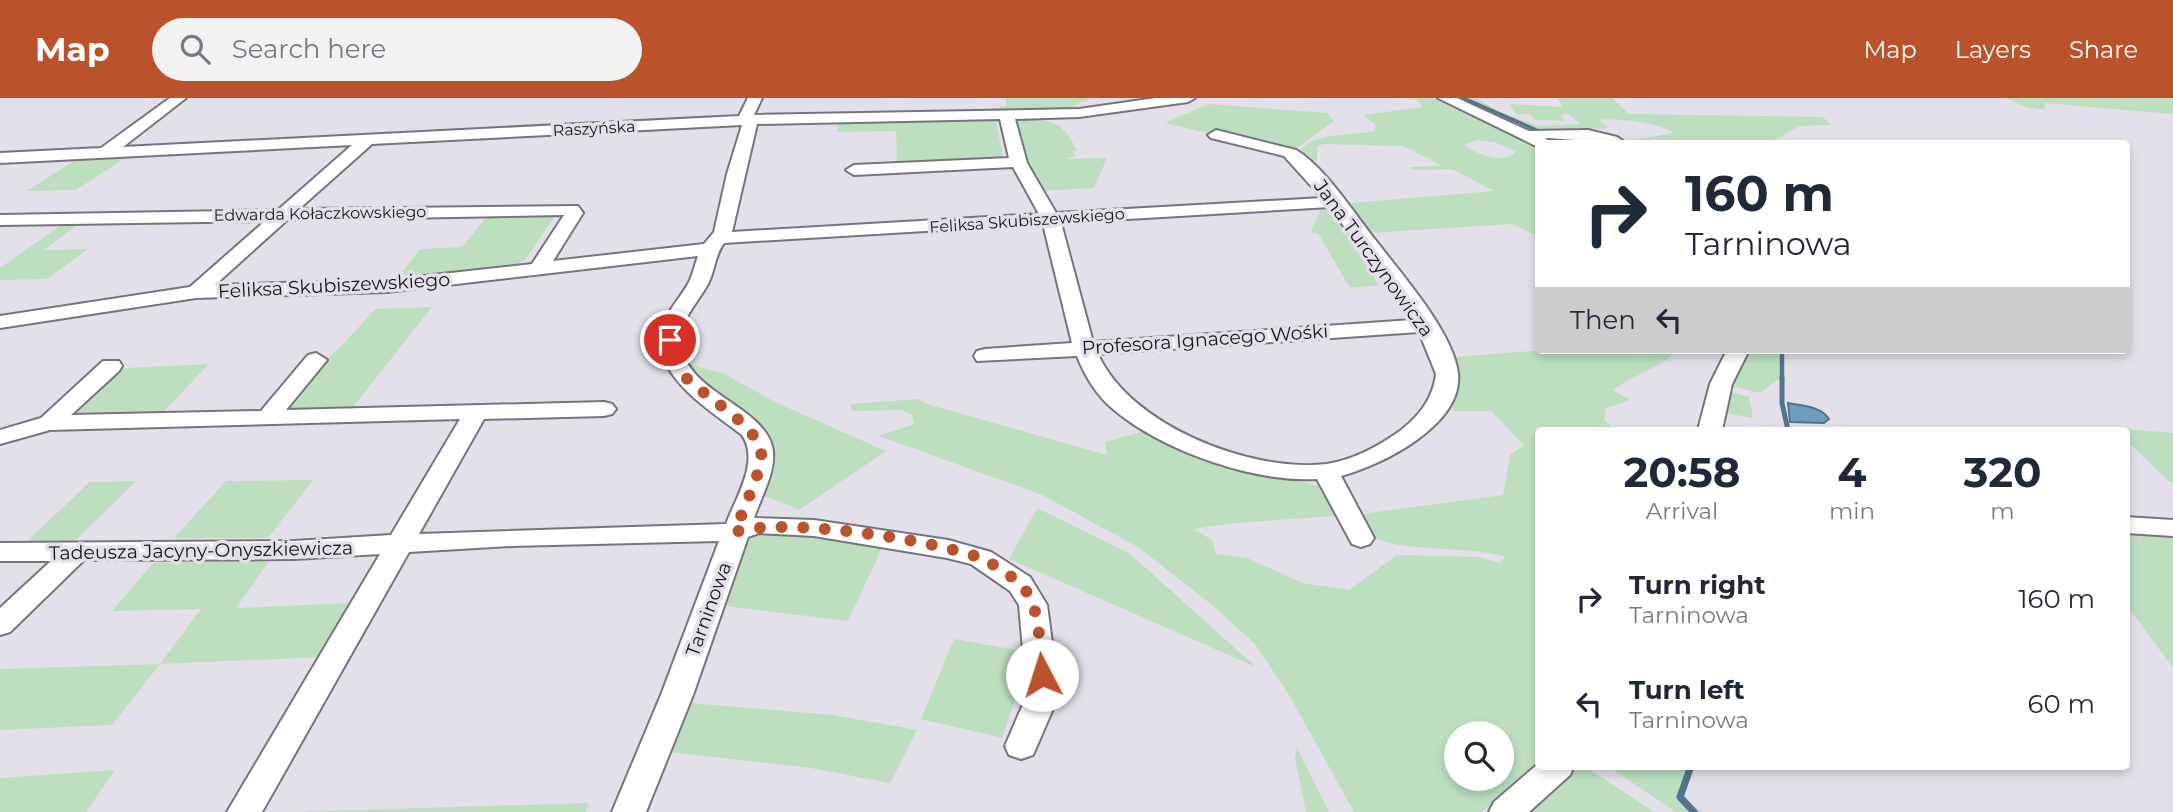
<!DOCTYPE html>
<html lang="en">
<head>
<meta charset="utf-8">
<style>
	body { margin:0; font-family:Montserrat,sans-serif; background:#f2f2f3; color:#1f2937; height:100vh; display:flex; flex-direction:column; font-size:26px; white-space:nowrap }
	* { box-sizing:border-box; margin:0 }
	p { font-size:23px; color:#747a83 }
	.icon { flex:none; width:38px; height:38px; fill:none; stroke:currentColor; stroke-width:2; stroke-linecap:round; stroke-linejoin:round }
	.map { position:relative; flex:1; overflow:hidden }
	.sheet { position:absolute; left:1535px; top:329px; width:595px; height:343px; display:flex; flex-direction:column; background:#fff; border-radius:7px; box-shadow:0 4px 10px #0003 }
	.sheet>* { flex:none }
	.hud { position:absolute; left:1535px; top:42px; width:595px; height:214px; border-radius:7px; box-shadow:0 4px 10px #0003; background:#fff; color:#1f2937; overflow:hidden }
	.fabs { position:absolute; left:1444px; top:623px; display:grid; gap:14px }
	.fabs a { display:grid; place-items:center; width:70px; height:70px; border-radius:50%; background:#fff; box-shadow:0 4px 10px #0003; font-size:35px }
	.pin { position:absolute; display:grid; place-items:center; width:60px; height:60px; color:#fff; margin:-30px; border:4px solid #fff; border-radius:50%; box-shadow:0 2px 7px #0007 }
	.me { position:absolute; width:77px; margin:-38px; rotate:355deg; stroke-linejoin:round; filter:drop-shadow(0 0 5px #0008) }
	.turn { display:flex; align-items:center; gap:24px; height:147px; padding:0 35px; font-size:32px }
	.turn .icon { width:91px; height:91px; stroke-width:2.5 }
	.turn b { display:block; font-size:49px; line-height:60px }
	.then { display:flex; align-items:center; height:66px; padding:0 35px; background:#0003; gap:14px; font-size:26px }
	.eta { display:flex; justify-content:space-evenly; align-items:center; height:119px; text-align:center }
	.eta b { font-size:42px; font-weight:700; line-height:49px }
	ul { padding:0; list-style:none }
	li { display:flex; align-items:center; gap:21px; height:105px; padding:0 35px }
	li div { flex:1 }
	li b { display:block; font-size:26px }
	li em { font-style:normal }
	header { display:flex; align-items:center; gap:42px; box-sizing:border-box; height:98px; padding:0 35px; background:#ba532b; color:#fff }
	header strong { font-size:33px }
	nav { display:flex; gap:38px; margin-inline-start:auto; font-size:24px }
	.search { width:490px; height:63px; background:#f2f2f3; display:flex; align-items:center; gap:18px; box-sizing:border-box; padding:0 24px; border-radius:38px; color:#747a83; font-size:26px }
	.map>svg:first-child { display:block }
	.green { fill:#bddfbf; fill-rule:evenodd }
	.water { fill:#6e9cbb; stroke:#54748b; stroke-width:2 }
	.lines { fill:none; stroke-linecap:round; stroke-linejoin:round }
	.stream-far3 { stroke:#54748b; stroke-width:3.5 }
	.stream-far2 { stroke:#54748b; stroke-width:4.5 }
	.stream-far1 { stroke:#54748b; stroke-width:5 }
	.stream { stroke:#54748b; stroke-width:7 }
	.minor-casing { stroke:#77747d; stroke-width:4 }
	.minor { fill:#fff; fill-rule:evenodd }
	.route { stroke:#ba532b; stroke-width:12; stroke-dasharray:0 21.6 }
	.labels { text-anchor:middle; stroke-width:7; stroke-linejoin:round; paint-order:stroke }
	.far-street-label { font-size:16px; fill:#18171b; stroke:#e3e0ea }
	.street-label { font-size:19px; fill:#18171b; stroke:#e3e0ea }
</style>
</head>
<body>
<header>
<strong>Map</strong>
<div class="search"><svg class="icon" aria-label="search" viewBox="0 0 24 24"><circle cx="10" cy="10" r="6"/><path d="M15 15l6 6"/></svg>Search here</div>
<nav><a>Map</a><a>Layers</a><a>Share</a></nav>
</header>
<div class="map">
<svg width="2173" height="714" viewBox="0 0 2173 714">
	<rect width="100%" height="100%" fill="#e3e0ea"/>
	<g class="green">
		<polygon points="1006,0 1087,0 1090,2 1080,4 1074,10 1110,8 1104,11 942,15 1006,9"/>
		<path d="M 1415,0 L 1432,0 L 1538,48 L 1538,138 L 1512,126 L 1369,135 L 1350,105 L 1494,93 L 1452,71 L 1413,72 L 1410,69 L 1443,68 L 1403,48 L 1323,46 L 1317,49 L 1317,61 L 1308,68 L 1297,57 C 1310,32 1351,39 1374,33 L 1376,27 L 1363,17 L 1423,9 ZM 1477,42 L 1497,45 L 1516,54 C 1504,67 1476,56 1464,47 Z"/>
		<path d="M 1453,0 L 1476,0 L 1498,13 L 1538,28 L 1581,26 L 1568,16 L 1561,17 L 1565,23 L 1535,22 L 1530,16 L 1516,16 L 1510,6 L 1562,9 L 1558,0 L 1612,0 L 1629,16 L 1823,19 L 1831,27 L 1800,28 L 1776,41 L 1750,45 L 1683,46 C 1669,41 1647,43 1636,45 C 1614,50 1558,47 1538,38 L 1614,45 L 1674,35 C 1655,24 1620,20 1598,22 L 1609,30 L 1530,35 Z"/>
		<polygon points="2005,0 2173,0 2173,16 2045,5 2045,12 2026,9"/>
		<polygon points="1208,6 1327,15 1334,23 1290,55 1165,25"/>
		<path d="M 1022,20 C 1053,23 1063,23 1077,53 L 1073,53 L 1075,58 L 1066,61 L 1107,60 L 1094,90 L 1039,93 L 1021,63 L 1016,23 Z"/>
		<polygon points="988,21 996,24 1003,58 997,61 897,67 896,33 837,34 838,24"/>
		<polygon points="128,58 76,92 27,93 77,61"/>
		<polygon points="1322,108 1329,110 1379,187 1350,190 1318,135 1311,134"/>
		<polygon points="557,115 525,162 515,167 398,180 420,151 462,149 489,116"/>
		<polygon points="64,125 80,125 44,152 88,151 47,181 0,182 0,170"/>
		<path d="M 432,209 L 353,309 L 279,311 C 311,276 344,247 375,211 Z"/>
		<path d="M 1547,252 L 1677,252 C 1659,272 1634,276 1613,292 L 1630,302 L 1606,310 L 1604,322 L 1615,332 L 1538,332 L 1538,668 L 1515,693 L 1482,714 L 1354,714 L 1289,597 L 1255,546 L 1212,507 L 1138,449 L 1042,397 L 879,338 L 914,326 L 912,317 L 901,312 L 853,313 L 850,306 L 918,301 L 930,307 L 1107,357 L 1105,344 L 1145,333 L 1248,372 L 1321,388 L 1336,418 L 1236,425 L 1194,431 L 1212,442 L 1216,456 L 1247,460 L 1303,485 L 1349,492 L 1397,457 L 1479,459 L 1499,465 L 1505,459 C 1470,446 1390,457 1367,434 C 1362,429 1358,422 1354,417 L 1503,397 L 1510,357 L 1524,347 L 1491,313 L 1453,313 L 1453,259 ZM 1456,635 L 1502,635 L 1502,681 L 1456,681 Z"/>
		<polygon points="1744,252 1782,252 1781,279 1760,295 1728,287"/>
		<polygon points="209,266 163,314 75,317 70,314 113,274 125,270"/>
		<polygon points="692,267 725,276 775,304 886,353 799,412 754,393 765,361 684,269"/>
		<polygon points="1727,293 1749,299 1753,320 1719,314"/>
		<polygon points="2114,330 2173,335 2173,387 2126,342 2126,332"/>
		<polygon points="313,382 268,440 174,440 226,383"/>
		<polygon points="136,383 73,445 25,445 90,384"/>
		<polygon points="1037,410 1129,455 1256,569 1009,461"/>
		<polygon points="2126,432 2173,436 2173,570 2126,506"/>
		<polygon points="771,435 883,448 848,523 718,507 743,436"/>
		<polygon points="271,460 236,510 354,505 322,559 160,566 112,627 0,632 0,571 160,566 201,511 112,513 153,465"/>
		<polygon points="954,541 1017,552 1020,588 1002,640 921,621"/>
		<polygon points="680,604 833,617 917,632 890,685 811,670 661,653"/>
		<polygon points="1297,649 1329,714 1306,714 1295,661"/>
		<polygon points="1571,668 1586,669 1654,714 1526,714"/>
		<polygon points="1609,669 1691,669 1680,699 1703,714 1676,714"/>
		<polygon points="115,672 86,714 0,714 0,680"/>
		<polygon points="589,705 585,714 288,714"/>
	</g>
	<path class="water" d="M 1788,305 C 1802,308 1821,308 1829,321 L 1824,325 L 1790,324 Z"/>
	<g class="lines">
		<g class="stream-far3">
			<polyline points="1463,0 1541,34"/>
			<polyline points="1554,39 1569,46"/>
		</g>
		<polyline class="stream-far2" points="1782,252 1782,282"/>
		<polyline class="stream-far1" points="1782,280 1782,305 1788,332"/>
		<polyline class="stream" points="1691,668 1680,699 1694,714"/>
		<g class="minor-casing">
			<g id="minor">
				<path d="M 170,0 L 186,0 L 123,49 L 739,18 L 748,0 L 762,0 L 754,17 L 1079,11 L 1156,0 L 1195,0 L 1188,4 L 1079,19 L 1015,21 L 1027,65 L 1056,115 L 1322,100 L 1284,58 L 1211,40 L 1208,37 L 1216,32 L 1296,52 C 1325,69 1355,117 1377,144 C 1402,177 1453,234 1458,275 C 1464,327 1380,368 1341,378 L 1374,440 L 1370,446 L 1361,449 L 1352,446 L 1317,381 C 1254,385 1161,352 1113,311 C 1096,297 1085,278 1077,258 L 977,263 L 974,258 L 977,253 L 985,251 L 1072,245 L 1043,126 L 724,145 C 715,157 715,171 709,184 C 700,202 680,221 681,242 C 682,294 760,305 772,348 C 778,370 761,399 754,420 L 814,422 L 948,442 L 991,454 L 1030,479 L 1047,507 L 1059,597 L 1033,657 L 1021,661 L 1009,657 L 1005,648 L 1027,597 L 1019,507 L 1010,493 L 971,466 L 947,460 L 814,438 L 759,435 L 748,439 L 693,597 L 646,714 L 612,714 L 661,597 L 719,443 L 511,448 L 409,454 L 262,714 L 227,714 L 380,456 L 294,461 L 84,462 L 10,534 L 0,537 L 0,510 L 51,463 L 0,463 L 0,445 L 294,443 L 391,437 L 460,321 L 50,332 L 0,346 L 0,332 L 41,320 L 103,263 L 119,263 L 122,268 L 119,273 L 71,317 L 261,313 L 308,257 L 316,255 L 327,262 L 286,312 L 604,304 L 612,306 L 616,311 L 612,316 L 604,318 L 484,321 L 419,436 L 726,426 C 736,399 760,363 742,337 C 709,311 646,275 664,225 C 669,210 682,198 689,184 C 693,176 695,166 698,158 L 387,194 L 196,200 L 0,230 L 0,218 L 190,189 L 265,123 L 0,127 L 0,117 L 278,112 L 352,47 L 0,65 L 0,55 L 101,50 ZM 1000,21 L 1009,60 L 854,67 L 846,72 L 854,77 L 1013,69 L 1039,116 L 732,134 L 757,26 ZM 742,27 L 727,76 L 714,134 L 704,146 L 553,163 L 583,115 L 578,108 L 299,111 L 372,46 ZM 1330,109 L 1412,222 L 1093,244 L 1061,125 ZM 564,117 L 532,166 L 387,182 L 215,187 L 287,122 ZM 1419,234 L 1436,276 C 1433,301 1419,318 1400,333 C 1379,348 1353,362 1327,366 C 1252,375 1130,328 1098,256 Z"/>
				<polygon points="1438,0 1457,0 1529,33 1588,32 1617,39 1627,46 1548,40 1545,40 1553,46 1538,46 1538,49"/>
				<polygon points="1727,252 1749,252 1732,286 1722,332 1698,332 1710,286"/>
				<polygon points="2126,419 2173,422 2173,438 2126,435"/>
				<polygon points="1538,666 1538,668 1574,668 1570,677 1529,714 1489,714 1494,704"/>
			</g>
		</g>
		<use href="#minor" class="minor"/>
	</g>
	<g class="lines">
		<path class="route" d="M 670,242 C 673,252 674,264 680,273 C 699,298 767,329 761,362 C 759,378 741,416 735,434 C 786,419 926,441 978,459 C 991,464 1009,476 1019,485 C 1042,506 1039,548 1042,577"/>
	</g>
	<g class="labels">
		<g class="far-street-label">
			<text transform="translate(594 30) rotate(-3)" y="6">Raszyńska</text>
			<text transform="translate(320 115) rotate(-1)" y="6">Edwarda Kołaczkowskiego</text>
			<text transform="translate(1027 122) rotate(-4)" y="6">Feliksa Skubiszewskiego</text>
		</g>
		<g class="street-label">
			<text transform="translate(1374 160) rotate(54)" y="7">Jana Turczynowicza</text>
			<text transform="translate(334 187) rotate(-3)" y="7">Feliksa Skubiszewskiego</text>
			<text transform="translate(1205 241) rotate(-4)" y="7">Profesora Ignacego Wośki</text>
			<text transform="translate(201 452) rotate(-1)" y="7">Tadeusza Jacyny-Onyszkiewicza</text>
			<text transform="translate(708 511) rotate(-70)" y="7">Tarninowa</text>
		</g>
	</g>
</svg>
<div class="fabs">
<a><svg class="icon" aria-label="search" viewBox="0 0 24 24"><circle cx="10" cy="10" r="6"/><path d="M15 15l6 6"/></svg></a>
</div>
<div class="pin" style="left:670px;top:242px;background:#d93025"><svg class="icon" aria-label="arrive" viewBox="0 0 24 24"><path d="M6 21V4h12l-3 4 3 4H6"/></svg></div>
<svg class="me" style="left:1042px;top:577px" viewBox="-20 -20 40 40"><circle r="19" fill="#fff"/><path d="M0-13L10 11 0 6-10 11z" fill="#ba532b"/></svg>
<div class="hud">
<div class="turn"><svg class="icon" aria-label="right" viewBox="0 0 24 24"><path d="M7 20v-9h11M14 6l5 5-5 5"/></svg><div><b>160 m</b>Tarninowa</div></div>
<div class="then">Then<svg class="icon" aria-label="left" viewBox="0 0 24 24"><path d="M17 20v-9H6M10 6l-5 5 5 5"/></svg></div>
</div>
<section class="sheet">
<div class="eta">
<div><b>20:58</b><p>Arrival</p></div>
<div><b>4</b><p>min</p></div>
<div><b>320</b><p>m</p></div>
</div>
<ul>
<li><svg class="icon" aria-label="right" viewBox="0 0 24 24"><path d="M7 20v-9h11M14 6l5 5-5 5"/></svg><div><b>Turn right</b><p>Tarninowa</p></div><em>160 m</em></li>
<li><svg class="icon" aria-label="left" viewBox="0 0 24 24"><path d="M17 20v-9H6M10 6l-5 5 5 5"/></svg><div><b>Turn left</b><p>Tarninowa</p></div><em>60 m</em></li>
</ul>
</section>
</div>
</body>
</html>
